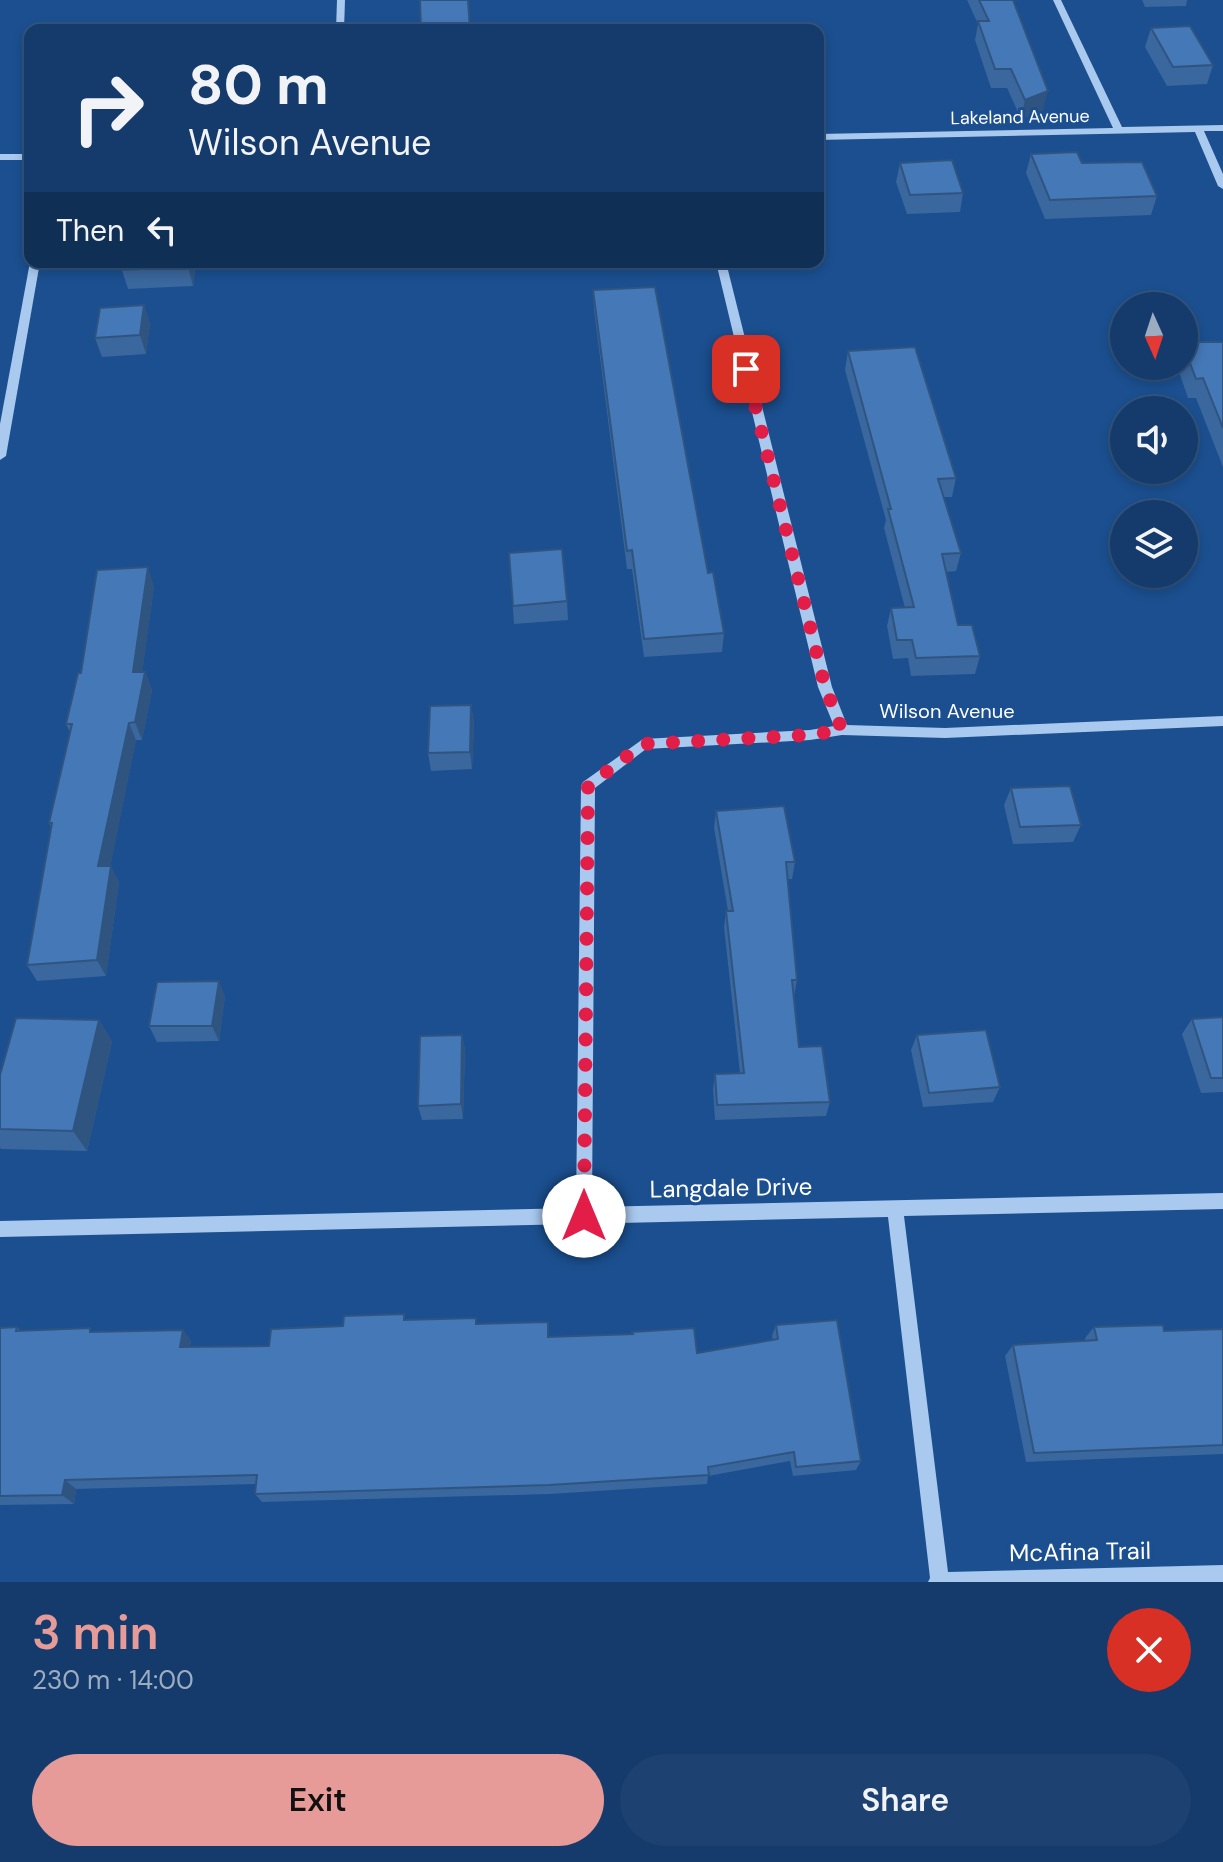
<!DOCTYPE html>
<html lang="en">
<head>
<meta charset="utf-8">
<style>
	body { margin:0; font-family:"DM Sans",sans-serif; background:#1d4271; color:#f1f3f6; height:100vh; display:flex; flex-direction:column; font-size:30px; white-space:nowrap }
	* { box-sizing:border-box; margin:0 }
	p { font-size:26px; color:#9dadc1 }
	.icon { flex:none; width:44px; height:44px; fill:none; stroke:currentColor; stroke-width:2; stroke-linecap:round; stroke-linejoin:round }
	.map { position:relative; height:1582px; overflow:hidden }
	.side { display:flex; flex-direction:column; background:#143b6b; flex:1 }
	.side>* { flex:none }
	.top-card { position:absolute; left:24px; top:24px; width:800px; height:244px; border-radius:16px; box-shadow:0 4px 12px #0003,0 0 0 2px #33557e; background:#143b6b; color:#f1f3f6; overflow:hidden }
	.needle { width:52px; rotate:177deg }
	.tools { position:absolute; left:1110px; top:292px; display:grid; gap:16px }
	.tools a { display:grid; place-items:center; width:88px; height:88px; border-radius:50%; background:#143b6b; box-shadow:0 4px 12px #0003,0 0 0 2px #33557e; font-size:40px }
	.pin { position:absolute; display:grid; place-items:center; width:68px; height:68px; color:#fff; margin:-34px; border-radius:16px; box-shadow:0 4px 12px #0006 }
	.me { position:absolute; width:88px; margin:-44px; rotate:0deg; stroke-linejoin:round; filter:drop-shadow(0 0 6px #0008) }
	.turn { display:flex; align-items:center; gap:28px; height:168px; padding:0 32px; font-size:36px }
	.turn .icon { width:104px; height:104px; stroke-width:2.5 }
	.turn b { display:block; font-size:56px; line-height:68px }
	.then { display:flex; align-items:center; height:76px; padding:0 32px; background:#0003; gap:16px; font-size:30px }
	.round { display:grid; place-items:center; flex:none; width:84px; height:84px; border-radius:42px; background:#1d4271 }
	.head { display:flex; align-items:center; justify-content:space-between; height:136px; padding:0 32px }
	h1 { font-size:48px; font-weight:600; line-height:60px; color:#e69b98 }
	.button { display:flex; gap:16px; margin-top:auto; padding:16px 32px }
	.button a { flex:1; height:92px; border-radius:48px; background:#e69b98; color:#111; font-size:32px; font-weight:600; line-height:92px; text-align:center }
	.button a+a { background:#1d4271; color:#f1f3f6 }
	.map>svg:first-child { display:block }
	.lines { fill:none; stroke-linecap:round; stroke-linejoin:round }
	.minor { fill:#a9c9ee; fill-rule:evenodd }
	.wall { fill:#3a679d }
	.shaded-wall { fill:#305480 }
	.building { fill:#4478b7; stroke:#305480; stroke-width:2 }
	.route { stroke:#e11d48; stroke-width:14; stroke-dasharray:0 25.2 }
	.labels { text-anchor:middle; stroke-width:6; stroke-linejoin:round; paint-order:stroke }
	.far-street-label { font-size:18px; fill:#fff; stroke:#1b4f8f }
	.street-label { font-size:20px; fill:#fff; stroke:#1b4f8f }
	.near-street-label { font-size:24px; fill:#fff; stroke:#1b4f8f }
</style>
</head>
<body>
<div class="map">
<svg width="1223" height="1582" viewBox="0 0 1223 1582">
	<rect width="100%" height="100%" fill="#1b4f8f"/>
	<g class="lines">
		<g class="minor">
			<polygon points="337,0 345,0 344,30 336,30"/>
			<polygon points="1053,0 1061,0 1122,127 1223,125 1223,131 1204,131 1223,174 1223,189 1218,186 1195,132 818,140 818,134 1113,128"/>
			<rect x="0" y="154" width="30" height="6"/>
			<polygon points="30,262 40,262 6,456 0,460 0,424"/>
			<polygon points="716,262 726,262 832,687 847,725 945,728 1223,716 1223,726 945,738 842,735 810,740 646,749 595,788 592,1207 1223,1193 1223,1209 904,1216 948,1572 1223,1565 1223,1582 928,1582 930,1578 888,1217 0,1237 0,1221 576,1208 581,786 583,782 643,739 810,730 834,726 818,687"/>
		</g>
	</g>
	<g class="wall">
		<polygon points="967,0 1013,0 1043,110 1021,119 1007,88 991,88 975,40 978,24"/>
		<polygon points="1142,0 1187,0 1186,6 1145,7"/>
		<polygon points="1151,28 1213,65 1207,84 1167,86 1145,47"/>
		<polygon points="1031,154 1157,196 1151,215 1045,219 1026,173"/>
		<polygon points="900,163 963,193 960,212 907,214 896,182"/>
		<polygon points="124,262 196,262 193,286 128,289 122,270"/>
		<polygon points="593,290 708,573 724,633 722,652 644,657 632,569 627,569 594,310"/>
		<polygon points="144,305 150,324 146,354 102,357 95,338"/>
		<polygon points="1184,342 1223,342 1223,467 1196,398 1188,398 1177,366 1184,366"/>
		<polygon points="848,351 956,478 952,497 944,497 961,553 956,571 946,572 958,625 980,656 975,674 911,676 908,658 893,659 887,626 891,608 905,608 884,528 886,520 845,370"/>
		<polygon points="509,553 567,601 568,620 514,624"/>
		<polygon points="154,586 142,672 145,672 152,690 142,740 136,740 110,866 119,882 106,976 37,981 27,965 51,827 49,823 70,732 66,724 81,673"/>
		<polygon points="471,705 474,723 472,769 431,771 428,753"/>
		<polygon points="1011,788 1081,825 1073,842 1013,844 1004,805"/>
		<polygon points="716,811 795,862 792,879 787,879 797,980 794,996 799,1047 830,1102 826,1116 715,1120 713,1089 715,1074 740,1073 724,927 726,911 728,911 714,828"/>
		<polygon points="225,996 219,1041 157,1042 149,1026"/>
		<polygon points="1223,1017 1223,1092 1201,1093 1182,1034 1192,1019"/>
		<polygon points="99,1020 112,1042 87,1151 1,1149 0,1147 0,1129"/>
		<polygon points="462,1035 465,1050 463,1119 422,1120 418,1106"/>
		<polygon points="917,1035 1000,1087 993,1102 923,1107 911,1050"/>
		<polygon points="406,1320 478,1324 549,1337 697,1353 773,1340 772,1336 776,1325 861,1461 856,1470 793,1476 790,1461 708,1476 707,1484 550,1494 262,1502 255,1494 256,1484 76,1489 74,1504 0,1505 0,1328 17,1327 21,1331 94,1332 183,1330 191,1341 190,1347 269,1346 343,1326"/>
		<polygon points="1094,1327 1164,1331 1223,1329 1223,1454 1026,1462 1005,1356 1013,1345 1085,1341 1085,1338"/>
	</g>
	<g class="shaded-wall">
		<polygon points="1048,91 1043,110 1021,119 1025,100"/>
		<polygon points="189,262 196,262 193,286 188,267"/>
		<polygon points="144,305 150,324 146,354 140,335"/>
		<polygon points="148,567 154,586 140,690 133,672"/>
		<polygon points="145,672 152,690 142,740 135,722"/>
		<polygon points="471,705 474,723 472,769 470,752"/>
		<polygon points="129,723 136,740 107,883 98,866"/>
		<polygon points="111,866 119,882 106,976 97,960"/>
		<polygon points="219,981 225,996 219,1041 212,1026"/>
		<polygon points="99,1020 112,1042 87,1151 73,1131"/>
		<polygon points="462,1035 465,1050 463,1119 461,1104"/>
		<polygon points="183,1330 191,1341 189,1358 180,1347"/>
		<polygon points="65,1480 76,1489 74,1504 62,1495"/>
	</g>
	<g class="building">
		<polygon points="420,0 468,0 470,30 421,30"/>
		<polygon points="979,0 1013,0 1048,91 1025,100 1011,69 995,69 978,21 989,21"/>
		<polygon points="1190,26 1213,65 1173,67 1151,28"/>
		<polygon points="1077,152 1082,163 1142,162 1157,196 1050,200 1031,154"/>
		<polygon points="952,160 963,193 910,195 900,163"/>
		<polygon points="124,262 189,262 188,267 122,270"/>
		<polygon points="655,287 708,573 713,572 724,633 644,639 632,550 627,551 593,290"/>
		<polygon points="144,305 140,335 95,338 100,308"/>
		<polygon points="1184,342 1223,342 1223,428 1203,378 1196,379 1184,347"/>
		<polygon points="915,347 956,478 938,479 961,553 942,554 958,625 972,625 980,656 916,658 912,640 897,640 891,608 914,607 888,509 891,509 848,351"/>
		<polygon points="562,549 567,601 513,606 509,553"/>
		<polygon points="148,567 133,672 145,672 135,722 129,723 98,866 111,866 97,960 27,965 52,823 49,823 72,724 66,724 78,673 81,673 97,570"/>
		<polygon points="471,705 470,752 428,753 430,706"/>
		<polygon points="1070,786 1081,825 1020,827 1011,788"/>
		<polygon points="784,806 795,862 786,862 797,980 792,980 799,1047 822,1046 830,1102 717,1105 715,1074 744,1073 726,911 733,911 716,811"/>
		<polygon points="219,981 212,1026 149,1026 157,982"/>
		<polygon points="1223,1017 1223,1078 1211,1078 1192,1019"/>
		<polygon points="16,1018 99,1020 73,1131 0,1129 0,1075"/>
		<polygon points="986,1030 1000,1087 929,1093 917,1035"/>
		<polygon points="462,1035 461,1104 418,1106 420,1036"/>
		<polygon points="404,1314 404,1320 476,1318 476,1324 548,1322 548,1337 633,1334 632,1332 694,1328 697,1353 778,1339 776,1325 837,1320 861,1461 796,1467 794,1452 708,1467 709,1475 549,1485 255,1494 257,1475 65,1480 62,1495 0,1496 0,1328 17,1327 16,1331 90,1328 90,1332 183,1330 180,1347 269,1346 271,1329 343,1326 344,1316"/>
		<polygon points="1163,1325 1164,1331 1223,1329 1223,1445 1034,1453 1013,1345 1097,1340 1094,1327"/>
	</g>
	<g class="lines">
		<polyline class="route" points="584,1216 588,786 643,744 810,735 842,730 825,687 746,369"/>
	</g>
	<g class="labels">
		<g class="far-street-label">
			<text transform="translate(1020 117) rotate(-1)" y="6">Lakeland Avenue</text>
		</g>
		<g class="street-label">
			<text x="947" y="718">Wilson Avenue</text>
		</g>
		<g class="near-street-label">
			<text transform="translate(731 1188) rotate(-1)" y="8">Langdale Drive</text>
			<text transform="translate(1080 1552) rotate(-1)" y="8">McAfina Trail</text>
		</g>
	</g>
</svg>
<div class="tools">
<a><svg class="needle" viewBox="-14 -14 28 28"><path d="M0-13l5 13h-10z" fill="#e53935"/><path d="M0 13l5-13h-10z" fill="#9dadc1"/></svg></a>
<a><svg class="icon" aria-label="sound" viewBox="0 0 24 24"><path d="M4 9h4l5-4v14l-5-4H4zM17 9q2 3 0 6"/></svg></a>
<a><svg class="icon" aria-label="layers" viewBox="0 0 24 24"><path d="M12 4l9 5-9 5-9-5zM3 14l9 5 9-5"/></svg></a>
</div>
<div class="pin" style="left:746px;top:369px;background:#d93025"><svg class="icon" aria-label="arrive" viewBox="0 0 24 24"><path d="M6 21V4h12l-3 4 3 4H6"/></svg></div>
<svg class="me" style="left:584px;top:1216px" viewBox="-20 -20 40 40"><circle r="19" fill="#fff"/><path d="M0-13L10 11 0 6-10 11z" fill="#e11d48"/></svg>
<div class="top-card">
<div class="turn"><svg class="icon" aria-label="right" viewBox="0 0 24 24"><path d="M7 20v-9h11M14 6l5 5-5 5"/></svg><div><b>80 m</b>Wilson Avenue</div></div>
<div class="then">Then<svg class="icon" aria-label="left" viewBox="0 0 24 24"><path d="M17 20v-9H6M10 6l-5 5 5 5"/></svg></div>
</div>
</div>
<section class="side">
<div class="head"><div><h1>3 min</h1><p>230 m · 14:00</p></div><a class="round" style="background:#d93025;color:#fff"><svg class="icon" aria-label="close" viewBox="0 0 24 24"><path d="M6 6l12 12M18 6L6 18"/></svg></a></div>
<div class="button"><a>Exit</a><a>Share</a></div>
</section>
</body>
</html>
